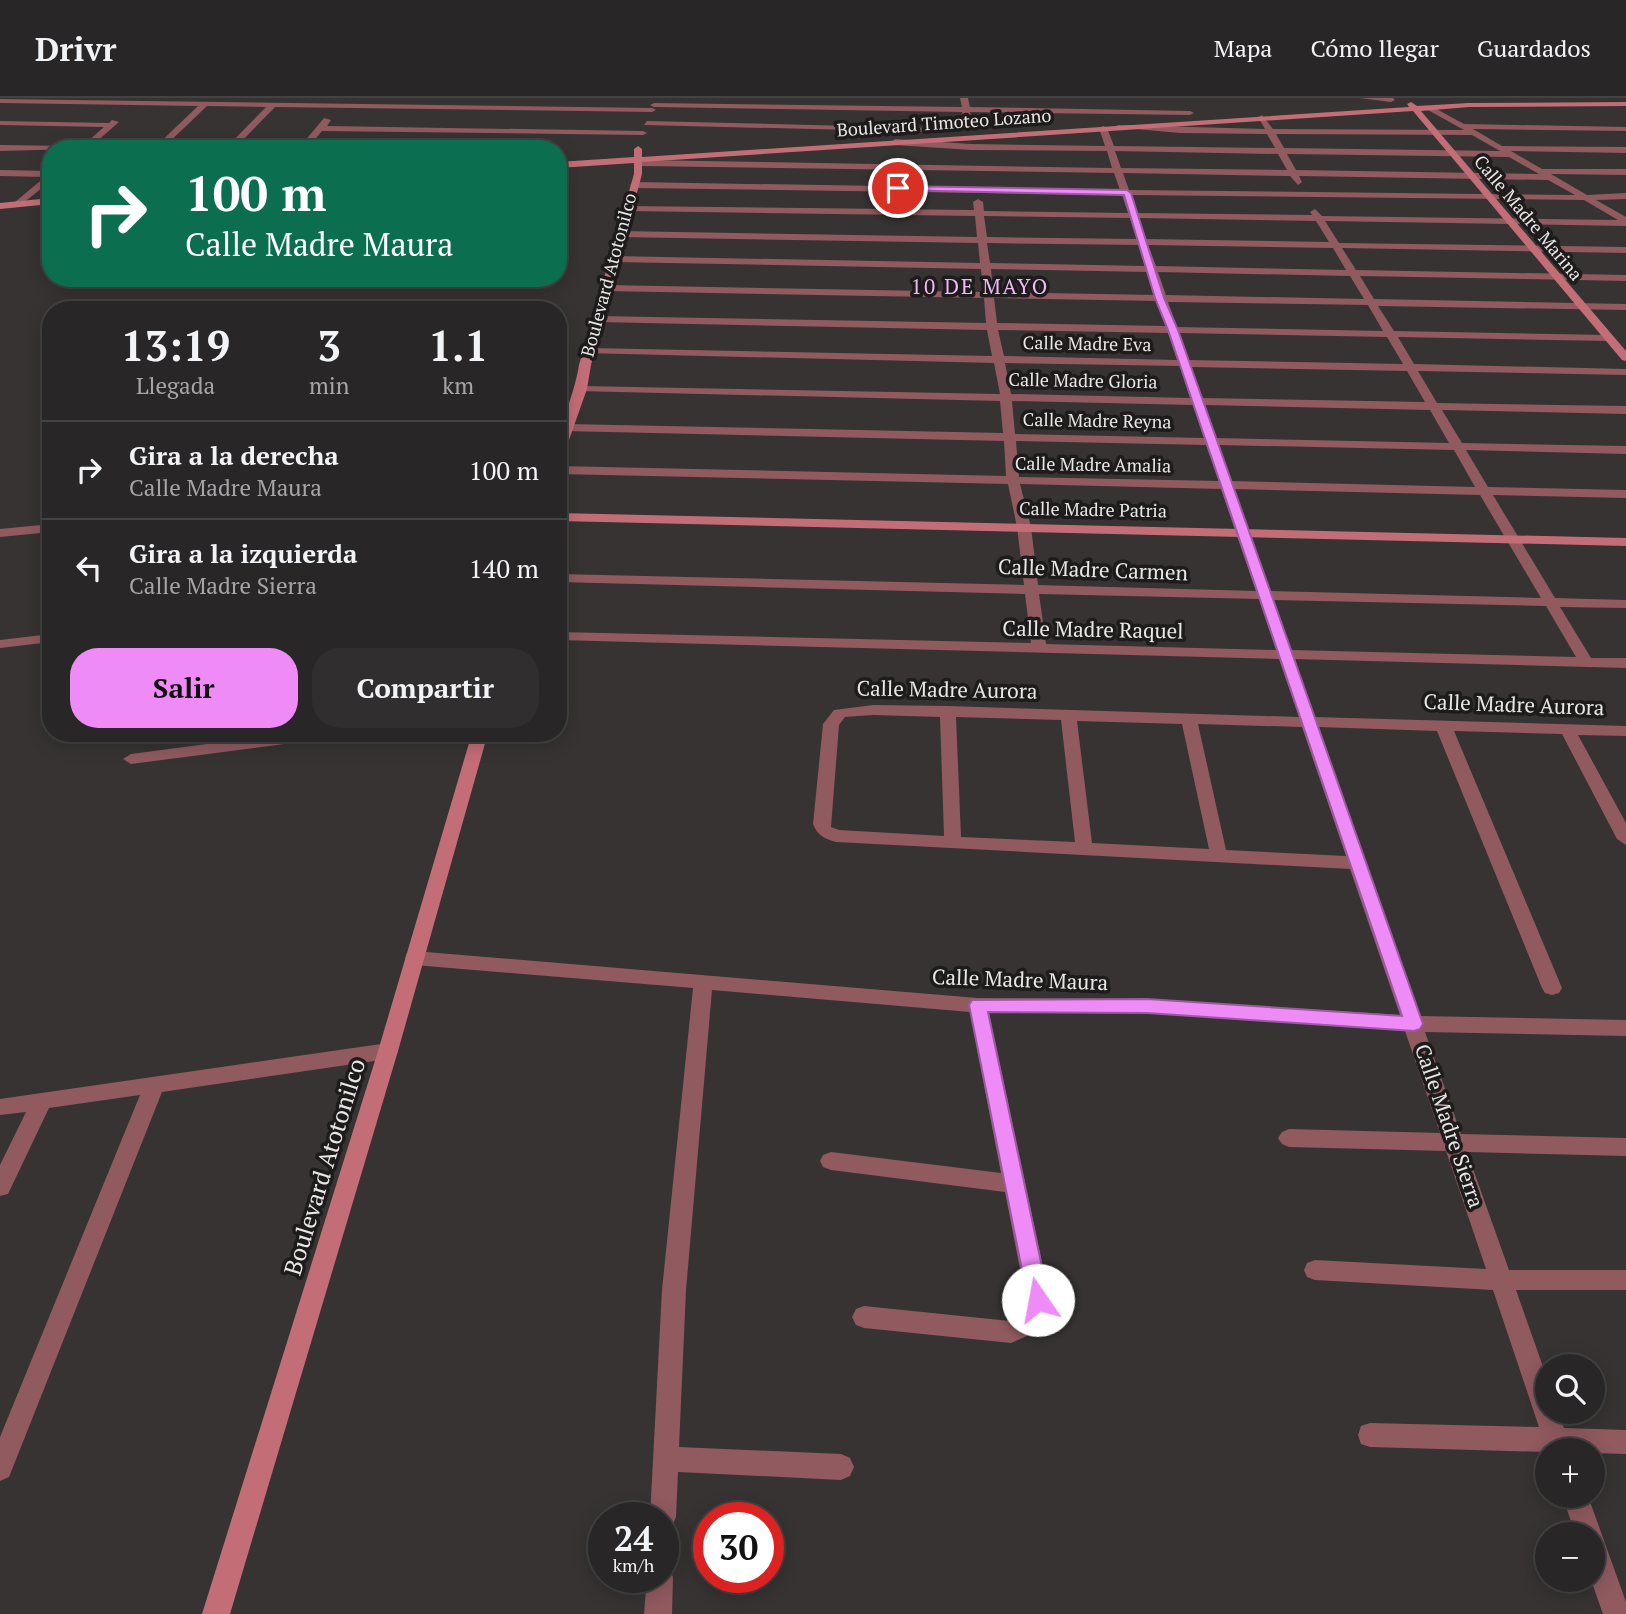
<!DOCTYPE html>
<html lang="es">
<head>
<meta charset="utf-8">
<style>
	body { margin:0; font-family:"PT Serif",serif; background:#302e2e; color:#f1f3f6; height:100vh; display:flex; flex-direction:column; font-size:26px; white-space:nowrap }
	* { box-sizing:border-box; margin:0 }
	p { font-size:23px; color:#a5a5a7 }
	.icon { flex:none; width:38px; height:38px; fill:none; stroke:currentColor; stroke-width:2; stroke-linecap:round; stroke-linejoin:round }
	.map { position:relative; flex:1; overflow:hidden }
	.sheet { position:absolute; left:42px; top:203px; width:525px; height:441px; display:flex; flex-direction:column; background:#282626; border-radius:28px; box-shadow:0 4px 18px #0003,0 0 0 2px #444343 }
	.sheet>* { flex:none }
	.hud { position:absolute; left:42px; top:42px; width:525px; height:147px; border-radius:28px; box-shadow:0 4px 18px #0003,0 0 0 2px #444343; background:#0b6e4f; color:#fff; overflow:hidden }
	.fabs { position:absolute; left:1535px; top:1256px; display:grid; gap:14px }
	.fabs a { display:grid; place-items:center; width:70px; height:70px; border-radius:50%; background:#282626; box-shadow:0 4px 18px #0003,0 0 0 2px #444343; font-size:35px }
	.speed { position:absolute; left:588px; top:1404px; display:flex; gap:14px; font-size:35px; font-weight:700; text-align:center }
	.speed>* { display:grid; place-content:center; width:91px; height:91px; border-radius:50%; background:#282626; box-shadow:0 4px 18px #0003,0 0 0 2px #444343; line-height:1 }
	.speed small { font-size:18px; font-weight:400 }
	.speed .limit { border:10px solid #d22; background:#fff; color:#111 }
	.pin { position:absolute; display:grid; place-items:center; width:60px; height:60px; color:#fff; margin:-30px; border:4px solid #fff; border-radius:50%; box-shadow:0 2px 7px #0007 }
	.me { position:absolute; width:77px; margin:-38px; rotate:348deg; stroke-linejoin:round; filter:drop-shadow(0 0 5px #0008) }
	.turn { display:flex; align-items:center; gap:24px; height:147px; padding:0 28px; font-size:32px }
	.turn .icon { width:91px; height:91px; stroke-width:2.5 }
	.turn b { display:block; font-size:49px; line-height:60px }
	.eta { display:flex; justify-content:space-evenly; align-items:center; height:119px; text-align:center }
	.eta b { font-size:42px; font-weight:700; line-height:49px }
	.action { display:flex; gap:14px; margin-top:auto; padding:14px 28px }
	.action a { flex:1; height:80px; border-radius:28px; background:#ef8bf7; color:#111; font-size:28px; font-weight:700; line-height:80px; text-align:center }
	.action a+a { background:#302e2e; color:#f1f3f6 }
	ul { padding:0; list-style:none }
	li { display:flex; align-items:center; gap:21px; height:98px; padding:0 28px; border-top:2px solid #444343 }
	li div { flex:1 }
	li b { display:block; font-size:26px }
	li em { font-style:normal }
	header { display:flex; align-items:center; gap:42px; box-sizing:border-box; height:98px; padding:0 35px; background:#282626; border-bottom:2px solid #444343 }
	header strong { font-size:33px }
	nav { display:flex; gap:38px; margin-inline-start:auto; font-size:24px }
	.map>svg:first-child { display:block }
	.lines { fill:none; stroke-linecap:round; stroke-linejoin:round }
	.street { fill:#905a5f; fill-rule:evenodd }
	.secondary { fill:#c36d76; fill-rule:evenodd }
	.route { fill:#ef8bf7; stroke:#9b5aa1; stroke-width:2 }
	.labels { text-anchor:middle; stroke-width:7; stroke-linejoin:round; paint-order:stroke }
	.far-street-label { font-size:18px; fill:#e9e7e6; stroke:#1d1b1b }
	.far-quarter-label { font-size:21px; letter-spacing:2px; fill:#f1b9f4; stroke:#1d1b1b }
	.street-label { font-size:21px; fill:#e9e7e6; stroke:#1d1b1b }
	.near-street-label { font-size:24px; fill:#e9e7e6; stroke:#1d1b1b }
</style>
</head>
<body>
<header>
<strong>Drivr</strong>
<nav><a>Mapa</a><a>Cómo llegar</a><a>Guardados</a></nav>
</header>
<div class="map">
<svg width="1626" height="1516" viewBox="0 0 1626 1516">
	<rect width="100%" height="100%" fill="#363332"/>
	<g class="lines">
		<g class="street">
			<polygon points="960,0 968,0 970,9 1190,13 1194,15 1190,17 970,14 973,29 969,31 965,29 962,14 654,9 650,7 654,5 962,9"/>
			<polygon points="1360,0 1393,0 1395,2 1391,4"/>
			<polygon points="0,1 652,10 656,12 652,14 275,9 234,51 225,51 266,9 207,8 162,51 153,51 198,8 0,5"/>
			<path d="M 1431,8 L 1464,26 L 1626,29 L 1626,33 L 1473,31 L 1502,48 L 1626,49 L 1626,55 L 1511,53 L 1542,71 L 1626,71 L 1626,77 L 1551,76 L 1587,97 L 1626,95 L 1626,101 L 1596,102 L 1626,119 L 1626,128 L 1325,123 L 1339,145 L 1626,149 L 1626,155 L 1342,150 L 1356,172 L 1626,177 L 1626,183 L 1360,178 L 1374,201 L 1626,206 L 1626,212 L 1378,208 L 1394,233 L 1608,237 L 1613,240 L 1608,243 L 1398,239 L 1414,266 L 1626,271 L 1626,277 L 1418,273 L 1437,305 L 1626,308 L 1626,316 L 1442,312 L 1462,345 L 1626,348 L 1626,356 L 1466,352 L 1488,389 L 1626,392 L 1626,400 L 1493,397 L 1555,500 L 1626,502 L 1626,510 L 1560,509 L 1591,560 L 1626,560 L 1626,570 L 1294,561 L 1314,619 L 1626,628 L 1626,638 L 1578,637 L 1626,725 L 1626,747 L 1617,741 L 1562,636 L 1454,633 L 1562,890 L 1559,895 L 1552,897 L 1545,895 L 1542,890 L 1437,633 L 1318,629 L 1420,918 L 1626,922 L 1626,938 L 1425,934 L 1461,1036 L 1626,1040 L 1626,1058 L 1467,1054 L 1509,1172 L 1626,1172 L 1626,1192 L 1516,1192 L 1547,1280 L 1547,1314 L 1559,1314 L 1564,1330 L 1626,1332 L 1626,1356 L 1592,1355 L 1592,1353 L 1547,1354 L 1370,1349 L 1361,1346 L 1358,1337 L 1361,1328 L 1370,1325 L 1539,1329 L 1493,1192 L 1315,1182 L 1307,1179 L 1304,1172 L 1307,1165 L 1315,1162 L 1486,1171 L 1446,1053 L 1289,1049 L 1282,1046 L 1278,1040 L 1282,1034 L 1289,1031 L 1440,1035 L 1405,933 L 1147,915 L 989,915 L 1050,1202 L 1041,1232 L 1011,1245 L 864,1230 L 856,1227 L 852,1219 L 856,1211 L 864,1208 L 1010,1223 L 1023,1217 L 1026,1202 L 1005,1094 L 831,1072 L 823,1069 L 820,1063 L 823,1057 L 831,1054 L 1001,1075 L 970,914 L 712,892 L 686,1192 L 679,1349 L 841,1356 L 850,1360 L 854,1369 L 850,1378 L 841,1382 L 678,1374 L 676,1419 L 672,1428 L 663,1432 L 663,1419 L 650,1419 L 662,1192 L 693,890 L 414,867 L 407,865 L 405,860 L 407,855 L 414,853 L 978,900 L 1147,901 L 1400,917 L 1350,771 L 836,744 C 825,741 817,737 813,726 L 823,626 L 834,612 L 873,607 L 948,608 L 1299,619 L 1279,561 L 558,542 L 558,534 L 1031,545 L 1025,496 L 558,484 L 558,476 L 1024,487 L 1017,429 L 1008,386 L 558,376 L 558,368 L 1006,378 L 1004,343 L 563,333 L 561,330 L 567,326 L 1003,335 L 1000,303 L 577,293 L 577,289 L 581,288 L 1000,296 L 994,265 L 585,255 L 585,251 L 589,250 L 992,258 L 987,232 L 597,224 L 592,221 L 597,218 L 986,225 L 984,200 L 606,193 L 601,190 L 606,187 L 983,194 L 981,171 L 613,164 L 608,161 L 613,158 L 980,165 L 978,145 L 620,139 L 615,136 L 620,133 L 977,139 L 975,118 L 628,113 L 625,112 L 625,108 L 974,112 L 973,104 L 978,101 L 983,104 L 984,113 L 1128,115 L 1122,97 L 634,90 L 630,87 L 634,84 L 1120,92 L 1114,75 L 639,68 L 635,65 L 639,62 L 1112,70 L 1107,53 L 971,52 L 895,47 L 891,44 L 895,41 L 971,46 L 1105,48 L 1099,30 L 1103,28 L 1107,30 L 1114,48 L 1275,50 L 1267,36 L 1180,35 L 1114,29 L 1118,27 L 1265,31 L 1258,19 L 1262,17 L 1273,31 L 1464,32 L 1428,12 ZM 1276,36 L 1472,37 L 1500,53 L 1284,50 ZM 1115,53 L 1278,56 L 1287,72 L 1121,70 ZM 1287,56 L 1509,59 L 1539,76 L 1296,72 ZM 1123,75 L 1290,78 L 1298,87 L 1302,84 L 1299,78 L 1548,82 L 1575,97 L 1129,92 ZM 1131,97 L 1584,102 L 1618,122 L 1322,118 L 1315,111 L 1310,114 L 1312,117 L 1137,115 ZM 984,118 L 1130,120 L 1137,141 L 987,139 ZM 1139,120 L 1316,123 L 1329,144 L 1146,141 ZM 987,145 L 1139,147 L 1146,168 L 990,165 ZM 1148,147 L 1333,150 L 1346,172 L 1156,168 ZM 991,171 L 1148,174 L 1156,197 L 993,194 ZM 1158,174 L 1350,178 L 1364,201 L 1166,197 ZM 994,200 L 1158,203 L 1166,228 L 997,225 ZM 1168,204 L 1368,207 L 1383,233 L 1177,229 ZM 998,232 L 1168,235 L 1177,262 L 1004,258 ZM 1179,235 L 1387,239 L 1403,266 L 1189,262 ZM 1005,265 L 1180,268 L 1190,300 L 1011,296 ZM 1191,269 L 1407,273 L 1425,304 L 1202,300 ZM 1012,303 L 1193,307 L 1204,340 L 1015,336 ZM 1205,307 L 1430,312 L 1449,345 L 1216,340 ZM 1016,343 L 1206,347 L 1219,383 L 1019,379 ZM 1219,347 L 1454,352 L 1475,389 L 1231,383 ZM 1020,386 L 1221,391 L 1256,493 L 1038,487 L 1031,429 ZM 1234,391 L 1480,397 L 1541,500 L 1270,493 ZM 1039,496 L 1259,501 L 1276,552 L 1046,546 ZM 1273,502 L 1546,508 L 1576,559 L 1291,552 ZM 873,617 L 940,619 L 944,738 L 839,732 L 831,729 L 839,627 L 845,619 ZM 956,619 L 1061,622 L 1075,744 L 961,739 ZM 1077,623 L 1182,626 L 1209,751 L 1092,745 ZM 1198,626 L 1302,629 L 1346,758 L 1226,752 Z"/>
			<polygon points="324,20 331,22 327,28 643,33 647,35 643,37 322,33 307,51 298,51"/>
			<polygon points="112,22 119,24 88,51 79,51 104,29 0,27 0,23 109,25"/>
			<polygon points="647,23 934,30 938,32 934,34 644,27"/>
			<polygon points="0,47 73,48 77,51 0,53"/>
			<polygon points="0,72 51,73 51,83 18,109 13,106 15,104 45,79 0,78"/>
			<polygon points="51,426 51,434 0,439 0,431"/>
			<polygon points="51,536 51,544 0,550 0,542"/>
			<polygon points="289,635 338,635 330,640 131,666 123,661 131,656"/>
			<polygon points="388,945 395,947 398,953 395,959 388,961 162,994 9,1379 0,1383 0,1339 140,997 49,1010 8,1096 0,1098 0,1067 26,1014 0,1017 0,1001"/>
			<polygon points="1562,1398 1588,1398 1626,1504 1626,1516 1603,1516 1591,1482 1592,1437 1576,1437"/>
			<polygon points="663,1467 669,1470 673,1479 672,1516 644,1516 647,1479 663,1479"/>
		</g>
		<g class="secondary">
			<path d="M 1411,4 L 1417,8 L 1469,5 L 1626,4 L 1626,8 L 1469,9 L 1421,13 L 1626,253 L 1626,263 L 1622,262 L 1413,13 L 642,64 L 642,76 L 591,267 L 587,291 L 564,356 L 558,360 C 558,327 574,299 579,267 L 634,76 L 634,65 L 558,70 L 558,64 L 634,59 L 634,51 L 638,48 L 642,51 L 642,59 L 1409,9 L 1407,6 Z"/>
			<polygon points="51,100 51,106 0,111 0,105"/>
			<polygon points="558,415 1626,440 1626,448 558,423"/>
			<polygon points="472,635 488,635 398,953 230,1516 202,1516 378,953"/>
		</g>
	</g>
	<polygon class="route" points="898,88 1127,92 1131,95 1164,200 1178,232 1423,926 1420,931 1414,933 1147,915 988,914 1049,1202 1046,1208 1038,1211 1031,1208 1028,1202 969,907 972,902 1147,901 1402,918 1168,232 1155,200 1124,97 895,92"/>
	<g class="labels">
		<g class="far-street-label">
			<text transform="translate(944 25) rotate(-4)" y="6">Boulevard Timoteo Lozano</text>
			<text transform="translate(1528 120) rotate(50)" y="6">Calle Madre Marina</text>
			<text transform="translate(609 177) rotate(-75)" y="6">Boulevard Atotonilco</text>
			<text transform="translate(1087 246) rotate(1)" y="6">Calle Madre Eva</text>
			<text transform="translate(1083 283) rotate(1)" y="6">Calle Madre Gloria</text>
			<text transform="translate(1097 323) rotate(1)" y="6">Calle Madre Reyna</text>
			<text transform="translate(1093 367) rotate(1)" y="6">Calle Madre Amalia</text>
			<text transform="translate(1093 412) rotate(1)" y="6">Calle Madre Patria</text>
		</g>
		<g class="far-quarter-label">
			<text x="980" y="196">10 DE MAYO</text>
		</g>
		<g class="street-label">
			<text transform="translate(1093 472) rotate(2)" y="7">Calle Madre Carmen</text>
			<text transform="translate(1093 532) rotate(1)" y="7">Calle Madre Raquel</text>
			<text transform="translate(947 592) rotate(1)" y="7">Calle Madre Aurora</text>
			<text transform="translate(1514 607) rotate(2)" y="7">Calle Madre Aurora</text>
			<text transform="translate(1020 882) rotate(2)" y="7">Calle Madre Maura</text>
			<text transform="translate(1449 1028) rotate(71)" y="7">Calle Madre Sierra</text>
		</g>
		<g class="near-street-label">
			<text transform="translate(325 1069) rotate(-73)" y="8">Boulevard Atotonilco</text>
		</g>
	</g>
</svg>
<div class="fabs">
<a><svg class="icon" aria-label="search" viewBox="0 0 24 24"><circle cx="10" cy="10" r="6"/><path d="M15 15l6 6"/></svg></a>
<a>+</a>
<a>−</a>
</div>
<div class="speed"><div>24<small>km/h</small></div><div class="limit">30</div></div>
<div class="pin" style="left:898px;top:90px;background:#d93025"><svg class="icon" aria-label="arrive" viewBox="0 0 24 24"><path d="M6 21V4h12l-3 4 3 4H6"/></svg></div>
<svg class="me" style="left:1038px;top:1202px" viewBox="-20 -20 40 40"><circle r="19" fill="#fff"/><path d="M0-13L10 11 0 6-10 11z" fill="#ef8bf7"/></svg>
<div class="hud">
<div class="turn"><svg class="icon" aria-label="right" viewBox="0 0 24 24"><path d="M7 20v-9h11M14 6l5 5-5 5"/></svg><div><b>100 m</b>Calle Madre Maura</div></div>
</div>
<section class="sheet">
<div class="eta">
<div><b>13:19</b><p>Llegada</p></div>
<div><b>3</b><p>min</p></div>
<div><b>1.1</b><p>km</p></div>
</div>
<ul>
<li><svg class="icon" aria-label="right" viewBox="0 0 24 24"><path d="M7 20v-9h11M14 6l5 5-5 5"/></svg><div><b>Gira a la derecha</b><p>Calle Madre Maura</p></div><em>100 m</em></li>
<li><svg class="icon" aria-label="left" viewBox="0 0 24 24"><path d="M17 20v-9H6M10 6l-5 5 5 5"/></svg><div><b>Gira a la izquierda</b><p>Calle Madre Sierra</p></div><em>140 m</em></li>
</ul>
<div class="action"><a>Salir</a><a>Compartir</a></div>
</section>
</div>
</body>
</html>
